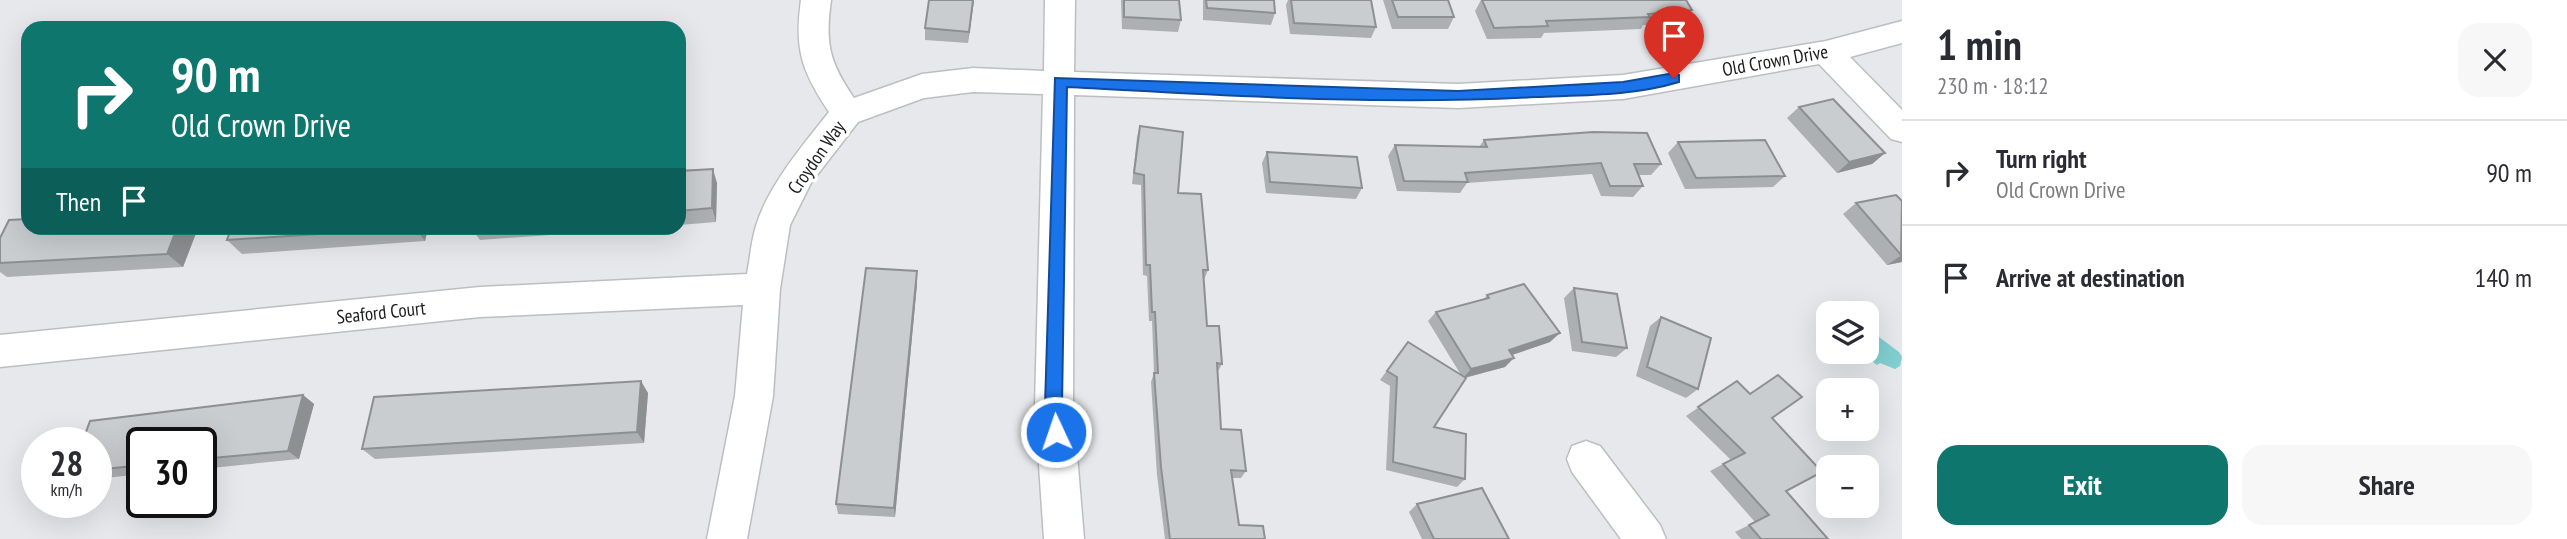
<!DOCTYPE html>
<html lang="en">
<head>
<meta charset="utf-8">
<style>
	body { margin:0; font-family:"PT Sans Narrow",sans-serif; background:#f7f7f7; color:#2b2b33; height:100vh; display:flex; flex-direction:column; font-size:26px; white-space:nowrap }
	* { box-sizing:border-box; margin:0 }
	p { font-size:23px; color:#7c7c81 }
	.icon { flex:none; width:38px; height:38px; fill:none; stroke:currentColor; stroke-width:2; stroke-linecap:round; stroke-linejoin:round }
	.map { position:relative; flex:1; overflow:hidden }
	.side { display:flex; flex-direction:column; background:#fff; width:665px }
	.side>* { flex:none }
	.banner { position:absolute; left:21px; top:21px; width:665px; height:214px; border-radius:21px; box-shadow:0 7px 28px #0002; background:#0f766e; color:#fff; overflow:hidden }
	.controls { position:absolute; left:1816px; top:301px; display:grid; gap:14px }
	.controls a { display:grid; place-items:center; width:63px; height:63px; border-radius:14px; background:#fff; box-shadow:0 7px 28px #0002; font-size:35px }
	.speed { position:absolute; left:21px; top:427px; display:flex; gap:14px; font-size:35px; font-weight:700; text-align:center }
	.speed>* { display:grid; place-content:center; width:91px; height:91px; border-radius:50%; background:#fff; box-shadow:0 7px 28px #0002; line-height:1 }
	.speed small { font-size:18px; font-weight:400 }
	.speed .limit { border:4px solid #111; border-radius:10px; background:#fff; color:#111 }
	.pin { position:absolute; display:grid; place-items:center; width:60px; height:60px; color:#fff; margin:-72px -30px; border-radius:50% 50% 50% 0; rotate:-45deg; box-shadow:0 0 7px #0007 }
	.pin .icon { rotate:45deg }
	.me { position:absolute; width:77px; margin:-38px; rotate:357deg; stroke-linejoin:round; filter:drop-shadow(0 0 5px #0008) }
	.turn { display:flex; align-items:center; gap:24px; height:147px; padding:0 35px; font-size:32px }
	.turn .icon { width:91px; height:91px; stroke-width:2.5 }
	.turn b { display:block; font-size:49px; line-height:60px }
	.then { display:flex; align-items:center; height:66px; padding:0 35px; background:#0003; gap:14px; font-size:26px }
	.round { display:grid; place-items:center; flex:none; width:74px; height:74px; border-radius:21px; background:#f7f7f7 }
	.headline { display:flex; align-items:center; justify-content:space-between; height:119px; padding:0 35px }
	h1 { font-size:42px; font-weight:800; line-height:52px }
	.button { display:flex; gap:14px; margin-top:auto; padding:14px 35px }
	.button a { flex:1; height:80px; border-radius:21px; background:#0f766e; color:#fff; font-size:28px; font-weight:800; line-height:80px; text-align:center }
	.button a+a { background:#f7f7f7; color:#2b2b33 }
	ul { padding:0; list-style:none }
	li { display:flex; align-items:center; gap:21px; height:105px; padding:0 35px; border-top:2px solid #e1e1e2 }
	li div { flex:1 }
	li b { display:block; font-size:26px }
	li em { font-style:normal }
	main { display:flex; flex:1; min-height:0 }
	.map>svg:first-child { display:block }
	.water { fill:#81cfd0 }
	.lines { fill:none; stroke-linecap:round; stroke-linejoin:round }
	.street-casing { stroke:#bcbec1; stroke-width:3 }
	.street { fill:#fff; fill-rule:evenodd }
	.wall { fill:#adb0b2 }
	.shaded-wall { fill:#8d9091 }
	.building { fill:#c9cdcf; stroke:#8d9091; stroke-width:2 }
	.route { fill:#1a73e8; stroke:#114b97; stroke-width:2 }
	.labels { text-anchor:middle; stroke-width:7; stroke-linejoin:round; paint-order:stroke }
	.street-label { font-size:19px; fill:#1b1c1d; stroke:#fff }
</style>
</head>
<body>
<main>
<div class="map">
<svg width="1902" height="539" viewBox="0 0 1902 539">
	<rect width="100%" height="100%" fill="#e6e8eb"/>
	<polygon class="water" points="1867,328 1899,352 1902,357 1900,366 1895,369 1880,363 1877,365 1868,358"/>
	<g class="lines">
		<g class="street-casing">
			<g id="street">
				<path d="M 801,0 L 831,0 C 825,43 829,62 854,98 L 922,74 L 973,68 L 1044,71 L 1045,0 L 1075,0 L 1074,72 L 1458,84 L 1623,75 L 1826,41 L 1902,21 L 1902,43 L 1850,57 L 1902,110 L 1902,142 L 1891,139 L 1819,64 L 1623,99 L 1458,108 L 1074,95 L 1073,406 L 1084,539 L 1044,539 L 1035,406 L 1043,94 L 973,92 L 924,98 L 858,122 L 811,183 L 790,225 L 780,289 L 773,396 L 747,539 L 707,539 L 735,396 L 743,305 L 480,317 L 0,367 L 0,335 L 480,287 L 747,274 C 750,259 751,242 756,226 C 768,186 803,145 829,112 C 802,72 794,49 801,0 Z"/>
				<polygon points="1586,441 1600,446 1660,525 1666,539 1621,539 1572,472 1567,459 1572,446"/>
			</g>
		</g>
		<use href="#street" class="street"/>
	</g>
	<g class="wall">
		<polygon points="974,0 968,43 925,40 925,28"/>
		<polygon points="1121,0 1179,0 1181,20 1178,32 1122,29"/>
		<polygon points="1203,0 1274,0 1275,13 1271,25 1203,20"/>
		<polygon points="1288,0 1371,0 1376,27 1371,38 1290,34 1286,5"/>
		<polygon points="1383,0 1448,0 1454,17 1448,29 1392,29"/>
		<polygon points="1481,0 1686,0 1692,10 1682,22 1643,25 1641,29 1544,33 1541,38 1487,39 1475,11"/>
		<polygon points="1799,107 1885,153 1872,164 1837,173 1787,118"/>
		<polygon points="1140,126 1178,193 1208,270 1204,280 1207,326 1222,364 1217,373 1221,429 1246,471 1241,478 1232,478 1239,525 1265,539 1165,539 1157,475 1151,382 1154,373 1152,321 1149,321 1147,276 1143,275 1141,185 1132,184 1137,137"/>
		<polygon points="1484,140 1661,164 1651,175 1638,175 1643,186 1633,197 1601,196 1592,174 1467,183 1460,193 1397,191 1388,156 1395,145 1479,147"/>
		<polygon points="1678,142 1785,176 1773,187 1685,189 1668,153"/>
		<polygon points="1267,152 1362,188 1356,199 1266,193 1262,163"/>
		<polygon points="679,171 717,183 716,222 679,225"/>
		<polygon points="1902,201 1902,262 1887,265 1843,214 1856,203"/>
		<polygon points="198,228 183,267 7,277 0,272 0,238"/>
		<polygon points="231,228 428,228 425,241 242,254 227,240"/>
		<polygon points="471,228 649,228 480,240"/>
		<polygon points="917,284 895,517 838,514 836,504"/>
		<polygon points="1574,288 1627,348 1616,357 1572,351 1564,298"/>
		<polygon points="1487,295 1550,342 1512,355 1505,367 1465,378 1434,427 1465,479 1457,487 1386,470 1390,386 1380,380 1408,342 1461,375 1428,321 1436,312 1484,299"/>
		<polygon points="1661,317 1698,389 1686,398 1636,376 1650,326"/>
		<polygon points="1737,381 1772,418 1786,491 1828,539 1741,539 1735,532 1755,522 1710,471 1731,460 1686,416"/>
		<polygon points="648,393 644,443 375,459 362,449"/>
		<polygon points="303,395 314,404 299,459 201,469 201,443 142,443 142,474 96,479 96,443"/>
		<polygon points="1417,504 1509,539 1422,539 1409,512"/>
	</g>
	<g class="shaded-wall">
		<polygon points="973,0 974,0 968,43 969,32"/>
		<polygon points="1885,153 1872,164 1837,173 1849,162"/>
		<polygon points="713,169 717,183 716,222 712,208"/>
		<polygon points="177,228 198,228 183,267 167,254"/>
		<polygon points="415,228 428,228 425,241"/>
		<polygon points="1902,255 1902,262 1887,265"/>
		<polygon points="917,271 917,284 895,517 894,508"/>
		<polygon points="1560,333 1550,342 1500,359 1509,350"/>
		<polygon points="1514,358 1505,367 1463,378 1471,369"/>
		<polygon points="641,381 648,393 644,443 637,432"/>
		<polygon points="303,395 314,404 299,459 288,451"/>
	</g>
	<g class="building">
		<polygon points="929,0 973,0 969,32 925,28"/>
		<polygon points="1124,0 1179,0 1181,20 1124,17"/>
		<polygon points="1206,0 1274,0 1275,13 1207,8"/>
		<polygon points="1291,0 1371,0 1376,27 1294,23"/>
		<polygon points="1392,0 1448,0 1454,17 1398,17"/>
		<polygon points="1482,0 1686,0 1692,10 1648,14 1650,17 1546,21 1548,26 1494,28"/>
		<polygon points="1833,99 1885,153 1849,162 1799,107"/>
		<polygon points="1140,126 1183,132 1178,193 1201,194 1208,270 1203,270 1207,326 1219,326 1222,364 1217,363 1221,429 1241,430 1246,471 1231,470 1239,525 1263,526 1265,539 1170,539 1161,467 1154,373 1158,373 1155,312 1152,312 1150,265 1146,265 1144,175 1134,173"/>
		<polygon points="1593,132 1647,133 1661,164 1634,164 1643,186 1610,186 1601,163 1465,173 1468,182 1404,181 1395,145 1487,147 1484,140"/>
		<polygon points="1765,140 1785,176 1696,178 1678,142"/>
		<polygon points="1267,152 1357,157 1362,188 1270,182"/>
		<polygon points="713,169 712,208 679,211 679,171"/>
		<polygon points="1896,195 1902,201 1901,255 1856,203"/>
		<polygon points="28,219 28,228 177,228 167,254 0,263 0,238 9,220"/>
		<polygon points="231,228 411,228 227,240"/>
		<polygon points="866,268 917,271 894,508 836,504"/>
		<polygon points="1524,284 1560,333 1509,350 1514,358 1471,369 1436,312 1489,298 1487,295"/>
		<polygon points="1574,288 1617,294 1627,348 1582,342"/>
		<polygon points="1661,317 1711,338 1698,389 1647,367"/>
		<polygon points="1408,342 1466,378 1434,427 1466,434 1465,479 1393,462 1397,377 1387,371"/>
		<polygon points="1778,375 1802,397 1772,418 1822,472 1786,491 1828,539 1761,539 1749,525 1769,515 1723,464 1745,453 1698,407 1737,381 1750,394"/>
		<polygon points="641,381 637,432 362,449 374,397"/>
		<polygon points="303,395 288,451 201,459 201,443 142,443 142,465 96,470 96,443 82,443 90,421"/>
		<polygon points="1482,488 1509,539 1434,539 1417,504"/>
	</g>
	<path class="route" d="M 1674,73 L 1679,75 L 1679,82 C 1633,96 1583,95 1536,97 C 1379,106 1223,95 1067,87 L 1062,406 L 1065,432 L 1062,438 L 1056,441 L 1050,438 L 1045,406 L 1055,78 L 1458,91 L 1623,82 Z"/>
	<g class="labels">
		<g class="street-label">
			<text transform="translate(1775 60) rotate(-10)" y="7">Old Crown Drive</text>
			<text transform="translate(816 157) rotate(-55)" y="7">Croydon Way</text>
			<text transform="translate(381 312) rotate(-6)" y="7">Seaford Court</text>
		</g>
	</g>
</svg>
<div class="controls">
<a><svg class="icon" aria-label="layers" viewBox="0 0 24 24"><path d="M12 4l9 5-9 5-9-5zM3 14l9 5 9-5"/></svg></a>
<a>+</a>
<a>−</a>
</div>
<div class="speed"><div>28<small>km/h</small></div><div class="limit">30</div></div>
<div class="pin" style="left:1674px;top:78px;background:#d93025"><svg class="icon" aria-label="arrive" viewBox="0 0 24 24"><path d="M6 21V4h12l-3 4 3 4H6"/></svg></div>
<svg class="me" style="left:1056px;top:432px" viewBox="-20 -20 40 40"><circle r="17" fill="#1a73e8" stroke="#fff" stroke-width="3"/><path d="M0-11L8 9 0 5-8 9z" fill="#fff"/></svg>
<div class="banner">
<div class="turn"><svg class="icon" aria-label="right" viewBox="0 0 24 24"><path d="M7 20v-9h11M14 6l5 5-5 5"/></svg><div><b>90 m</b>Old Crown Drive</div></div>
<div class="then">Then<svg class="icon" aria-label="arrive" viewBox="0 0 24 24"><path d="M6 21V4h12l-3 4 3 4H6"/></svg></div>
</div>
</div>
<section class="side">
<div class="headline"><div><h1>1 min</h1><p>230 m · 18:12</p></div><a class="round"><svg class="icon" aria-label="close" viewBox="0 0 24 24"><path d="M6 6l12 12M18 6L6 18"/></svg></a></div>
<ul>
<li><svg class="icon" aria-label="right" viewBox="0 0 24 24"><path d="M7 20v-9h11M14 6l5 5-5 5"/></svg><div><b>Turn right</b><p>Old Crown Drive</p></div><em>90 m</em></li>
<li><svg class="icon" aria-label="arrive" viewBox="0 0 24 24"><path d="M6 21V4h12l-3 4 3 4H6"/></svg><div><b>Arrive at destination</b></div><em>140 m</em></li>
</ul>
<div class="button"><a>Exit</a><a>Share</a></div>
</section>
</main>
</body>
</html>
